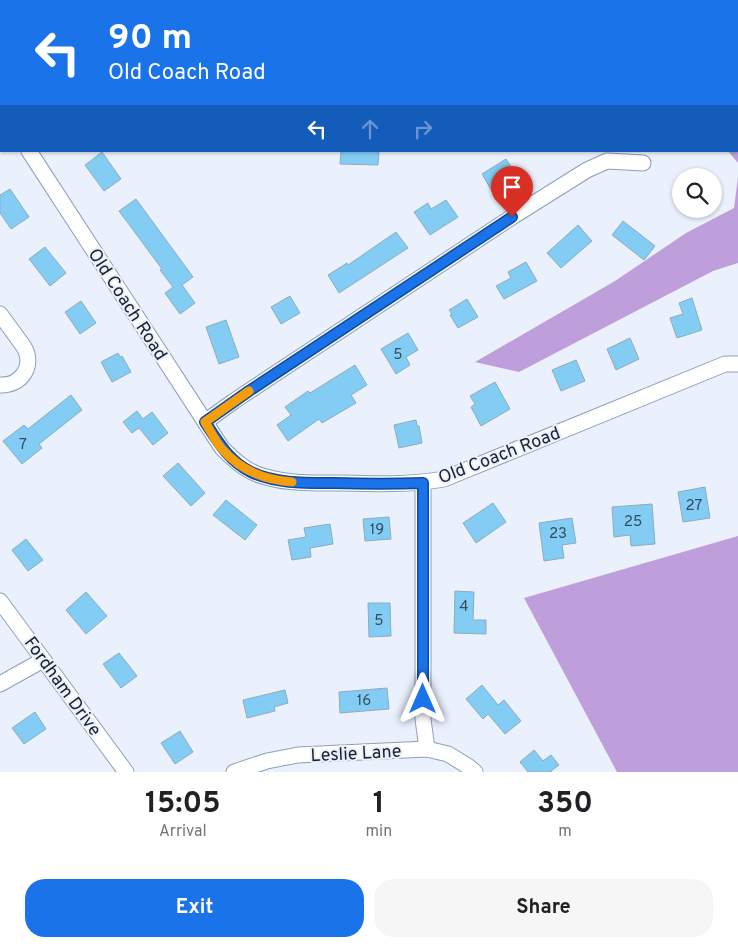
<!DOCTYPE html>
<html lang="en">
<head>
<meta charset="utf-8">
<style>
	body { margin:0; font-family:Overpass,sans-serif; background:#f6f6f6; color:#202124; height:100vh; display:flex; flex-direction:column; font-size:19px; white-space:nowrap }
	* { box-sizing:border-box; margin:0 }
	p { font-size:16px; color:#757577 }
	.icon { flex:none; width:28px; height:28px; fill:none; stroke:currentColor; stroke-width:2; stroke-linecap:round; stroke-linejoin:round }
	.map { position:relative; height:772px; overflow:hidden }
	.panel { display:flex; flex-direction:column; background:#fff; flex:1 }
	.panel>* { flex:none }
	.guide { position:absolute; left:0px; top:0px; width:739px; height:152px; box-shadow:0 1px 4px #0004; background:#1a73e8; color:#fff; overflow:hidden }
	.tools { position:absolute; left:672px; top:168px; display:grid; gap:10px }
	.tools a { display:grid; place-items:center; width:50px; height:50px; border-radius:50%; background:#fff; box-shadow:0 1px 4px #0004; font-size:25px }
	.pin { position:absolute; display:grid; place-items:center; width:42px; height:42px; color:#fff; margin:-51px -21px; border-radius:50% 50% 50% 0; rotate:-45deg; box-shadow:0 0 5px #0007 }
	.pin .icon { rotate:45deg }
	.me { position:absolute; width:55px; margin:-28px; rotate:0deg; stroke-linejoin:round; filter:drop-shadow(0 0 4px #0008) }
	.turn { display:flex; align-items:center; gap:18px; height:105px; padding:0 25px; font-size:22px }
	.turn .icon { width:65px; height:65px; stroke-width:2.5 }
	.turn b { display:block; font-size:35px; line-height:42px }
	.lanes { display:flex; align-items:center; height:48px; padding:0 25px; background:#0003; justify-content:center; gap:25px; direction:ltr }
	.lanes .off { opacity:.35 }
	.eta { display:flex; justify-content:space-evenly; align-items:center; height:85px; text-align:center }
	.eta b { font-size:30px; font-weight:700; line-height:35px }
	.cta { display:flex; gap:10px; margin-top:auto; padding:10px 25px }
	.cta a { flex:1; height:58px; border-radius:20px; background:#1a73e8; color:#fff; font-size:20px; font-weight:700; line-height:58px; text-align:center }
	.cta a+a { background:#f6f6f6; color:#202124 }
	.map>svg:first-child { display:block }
	.forest { fill:#be9edb }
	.building { fill:#83cdf5; stroke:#8dabbd }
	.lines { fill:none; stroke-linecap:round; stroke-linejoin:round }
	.minor-casing { stroke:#8d9fb8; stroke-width:17 }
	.major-casing { stroke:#8d9fb8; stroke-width:21 }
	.minor { stroke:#fff; stroke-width:15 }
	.major { stroke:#fff; stroke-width:19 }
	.route-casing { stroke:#114b97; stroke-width:12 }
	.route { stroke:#1a73e8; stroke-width:9 }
	.slow { stroke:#f59e0b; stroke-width:9 }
	.labels { text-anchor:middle; stroke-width:4; stroke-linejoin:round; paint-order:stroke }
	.number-label { font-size:15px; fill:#354c5e }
	.street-label { font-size:18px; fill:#1b212b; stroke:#eaf1fc }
</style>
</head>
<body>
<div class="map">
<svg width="738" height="772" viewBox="0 0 738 772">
	<rect width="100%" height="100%" fill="#eaf1fc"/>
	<g class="forest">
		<polygon points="683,0 738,0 738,163 728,151 738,151 738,1 681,1"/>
		<polygon points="738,177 738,263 713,271 519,372 475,362 615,281 686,233 734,208"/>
		<polygon points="738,536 738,772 617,772 524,598"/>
	</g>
	<g class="building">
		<polygon points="341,151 379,151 378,165 340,164"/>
		<polygon points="102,152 121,179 104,191 85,165"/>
		<polygon points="506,159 518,178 493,193 482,174"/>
		<polygon points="10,189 29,217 11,229 0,213 0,195"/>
		<polygon points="136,199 193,277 182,285 195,303 180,314 165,293 173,287 160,270 162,269 119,211"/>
		<polygon points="446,200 458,217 430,235 414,212 428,203 431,209"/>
		<polygon points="623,221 655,246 644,260 612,235"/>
		<polygon points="578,225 592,241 561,268 547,253"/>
		<polygon points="396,232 408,248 339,293 328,275 347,263 348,265"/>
		<polygon points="45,247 66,273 50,286 29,259"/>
		<polygon points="526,262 537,281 504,299 496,286 511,278 508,272"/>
		<polygon points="290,296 300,313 281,324 271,307"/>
		<polygon points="692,298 702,330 677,338 670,318 683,314 679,303"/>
		<polygon points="467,299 478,317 458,328 450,315 452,314 449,310"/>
		<polygon points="81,301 96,323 80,334 65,312"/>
		<polygon points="226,320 239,357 219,364 206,327"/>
		<polygon points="408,333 418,350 406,357 410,365 396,374 381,349"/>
		<polygon points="630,338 639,359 616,370 607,349"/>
		<polygon points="118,353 120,357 122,356 131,372 112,382 101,362"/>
		<polygon points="576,360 585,381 561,391 552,370"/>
		<polygon points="355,365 367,385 351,395 356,403 322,423 319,419 288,441 277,425 291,415 285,407 308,391 310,393"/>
		<polygon points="495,382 510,409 481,426 471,407 475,404 470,396"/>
		<polygon points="71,395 82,410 39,444 42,448 22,464 3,441 24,425 28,429"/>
		<polygon points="137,411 143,419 152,412 168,433 153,445 139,428 132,433 123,422"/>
		<polygon points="416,420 417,426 419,426 422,443 399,448 394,425"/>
		<polygon points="178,463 205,493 191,506 163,476"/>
		<polygon points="705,487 710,518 683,522 678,492"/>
		<polygon points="226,500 257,525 245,540 213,515"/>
		<polygon points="493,503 506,522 476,543 463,523"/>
		<polygon points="652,504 655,544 631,546 630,535 614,537 612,507"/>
		<polygon points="389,517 391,539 365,541 363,519"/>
		<polygon points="572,518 576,543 562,545 564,558 544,561 539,523"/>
		<polygon points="330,524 333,544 310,548 311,557 292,560 288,540 306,537 304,528"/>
		<polygon points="26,539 43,560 28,571 12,550"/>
		<polygon points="455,591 474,592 473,620 486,620 486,634 454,633"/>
		<polygon points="86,592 107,616 86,634 66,610"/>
		<polygon points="368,603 390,603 391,636 369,637"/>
		<polygon points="119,653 137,676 121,688 103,664"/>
		<polygon points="482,685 498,705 504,700 521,721 505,734 488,714 483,719 466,699"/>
		<polygon points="387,688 389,709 340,713 339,692"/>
		<polygon points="285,690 288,703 274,707 275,711 247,718 243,700"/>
		<polygon points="35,712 46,729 24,744 12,728"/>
		<polygon points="180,731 193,752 175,764 161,743"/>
		<polygon points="534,750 543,761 551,755 559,765 551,771 552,772 528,772 520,762"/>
	</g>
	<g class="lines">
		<g class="minor-casing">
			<g id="minor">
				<polyline points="196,0 198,1"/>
				<polyline points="480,1 480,0"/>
				<polyline points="0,107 1,109"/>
				<path d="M 29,151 L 222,448 C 235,461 248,473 266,477 C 290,484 317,483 342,483 C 376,484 411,485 444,479 L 725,364 L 738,364"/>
				<path d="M 0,314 L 24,347 C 35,366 21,386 0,385"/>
				<polyline points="205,422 234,401 512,217 587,170 607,161 643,163"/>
				<polyline points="423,483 423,719 427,749"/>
				<polyline points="0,601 126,772"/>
				<polyline points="0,684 43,660"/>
				<polyline points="234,772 267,761 298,755 427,749 448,754 469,767 475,772"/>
			</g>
		</g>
		<g class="major-casing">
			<g id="major">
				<polyline points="63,1 65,0"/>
				<polyline points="0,53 1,52"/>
			</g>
		</g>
		<use href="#minor" class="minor"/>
		<use href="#major" class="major"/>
	</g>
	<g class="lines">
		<g class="route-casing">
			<path id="route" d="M 423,699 L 423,483 C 394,484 364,484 335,483 C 307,483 276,484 251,472 C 229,461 218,442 205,422 L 249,391 L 512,217"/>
		</g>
		<use href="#route" class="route"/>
		<path class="slow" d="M 249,391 L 205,422 C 210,430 215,441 222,449 C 240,470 266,480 292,482"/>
	</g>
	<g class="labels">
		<g class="number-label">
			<text x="398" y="359">5</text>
			<text x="23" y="449">7</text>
			<text x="694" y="510">27</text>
			<text x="633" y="526">25</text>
			<text x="377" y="534">19</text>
			<text x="558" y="538">23</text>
			<text x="464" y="611">4</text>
			<text x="379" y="625">5</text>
			<text x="364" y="705">16</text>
		</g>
		<g class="street-label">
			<text transform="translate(128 304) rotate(57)" y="6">Old Coach Road</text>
			<text transform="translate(499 455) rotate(-21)" y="6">Old Coach Road</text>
			<text transform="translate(63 686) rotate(54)" y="6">Fordham Drive</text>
			<text transform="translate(356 753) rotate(-3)" y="6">Leslie Lane</text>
		</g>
	</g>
</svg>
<div class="tools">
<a><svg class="icon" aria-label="search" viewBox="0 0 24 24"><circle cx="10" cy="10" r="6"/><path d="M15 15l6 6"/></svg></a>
</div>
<div class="pin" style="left:512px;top:217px;background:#d93025"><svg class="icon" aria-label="arrive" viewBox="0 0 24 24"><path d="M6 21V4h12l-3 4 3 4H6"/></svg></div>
<svg class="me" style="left:423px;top:699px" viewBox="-20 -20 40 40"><path d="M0-17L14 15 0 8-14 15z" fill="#1a73e8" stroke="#fff" stroke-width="4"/></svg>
<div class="guide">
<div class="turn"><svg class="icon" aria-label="left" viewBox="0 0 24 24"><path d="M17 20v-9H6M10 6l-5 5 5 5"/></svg><div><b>90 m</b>Old Coach Road</div></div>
<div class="lanes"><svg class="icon" aria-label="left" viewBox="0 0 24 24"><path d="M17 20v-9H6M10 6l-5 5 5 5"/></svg><svg class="icon off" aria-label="ahead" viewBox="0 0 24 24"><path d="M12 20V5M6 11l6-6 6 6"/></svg><svg class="icon off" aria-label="right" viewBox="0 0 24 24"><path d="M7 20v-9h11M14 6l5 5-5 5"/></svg></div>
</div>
</div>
<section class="panel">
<div class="eta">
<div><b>15:05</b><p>Arrival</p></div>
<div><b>1</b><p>min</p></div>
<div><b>350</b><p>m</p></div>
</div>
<div class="cta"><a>Exit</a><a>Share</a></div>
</section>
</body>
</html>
